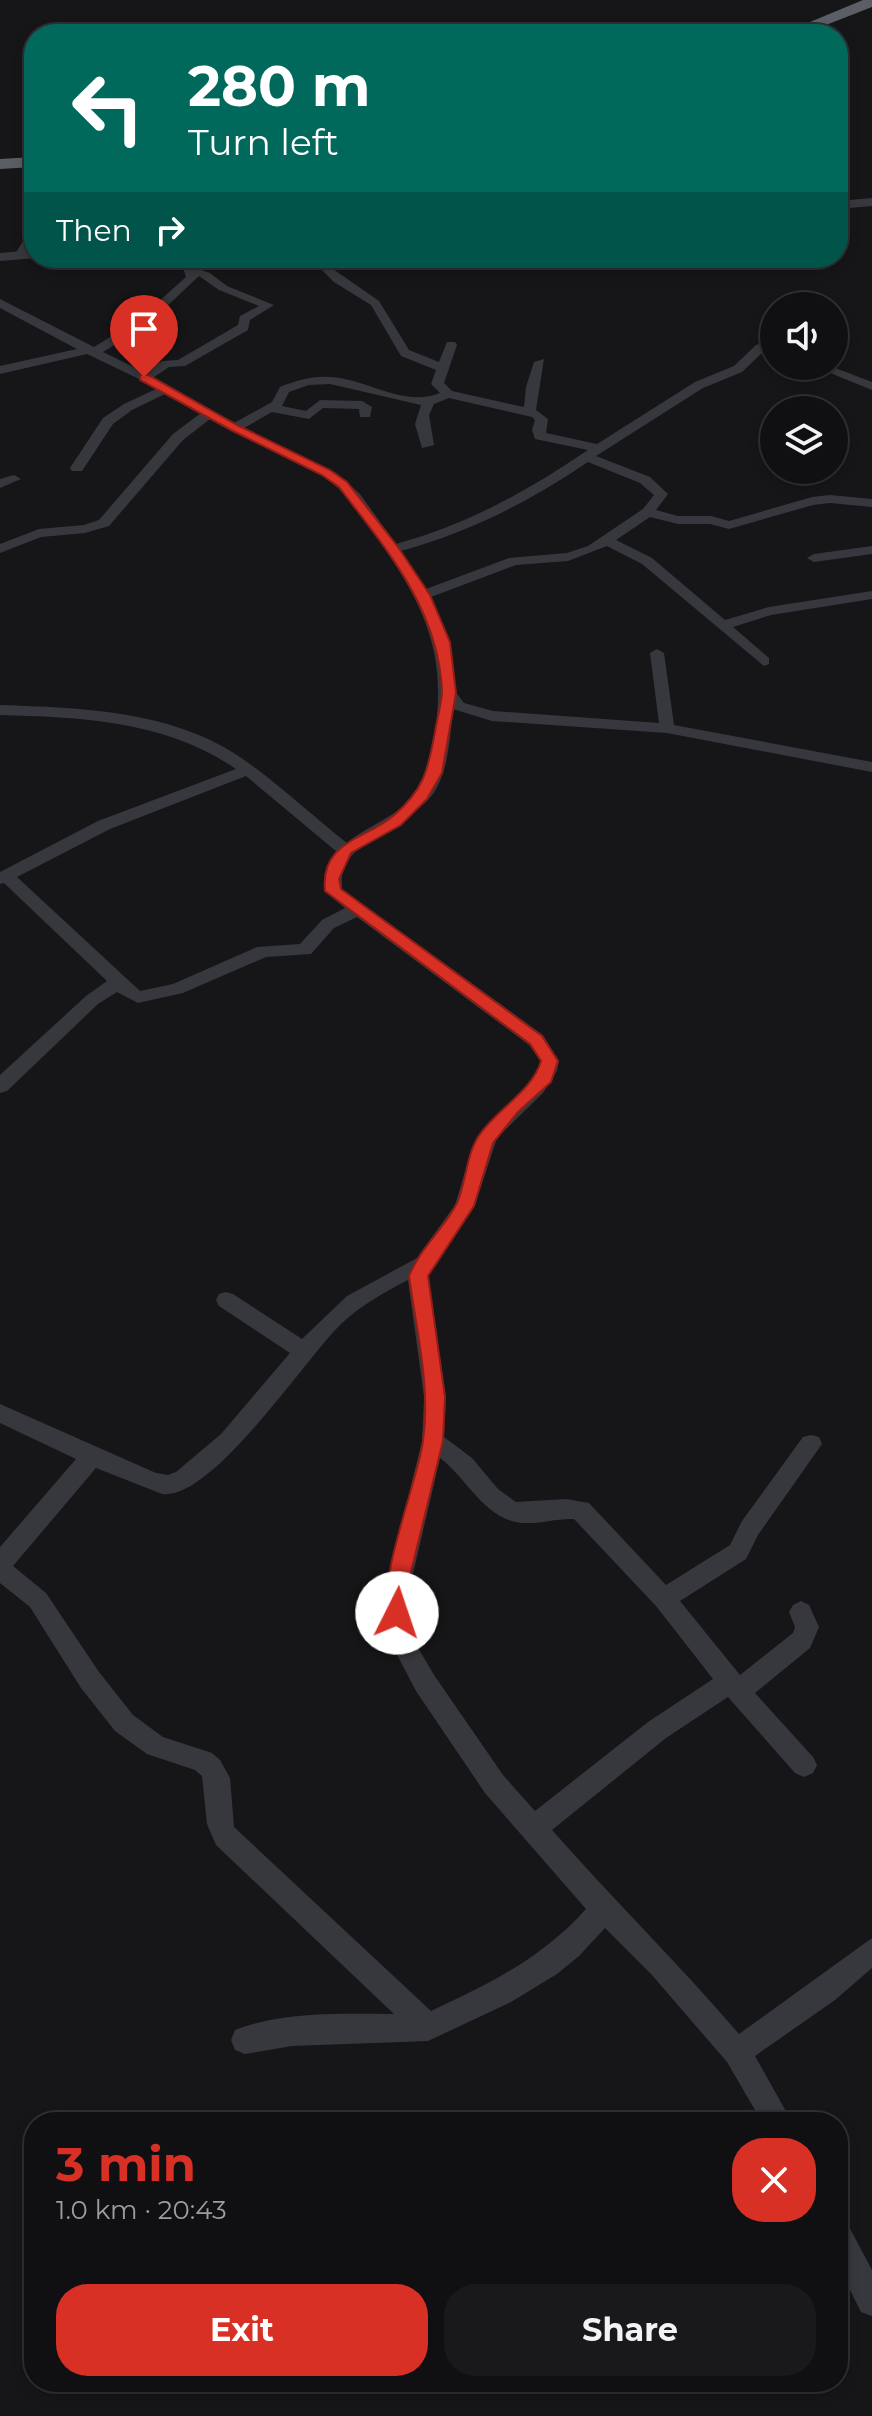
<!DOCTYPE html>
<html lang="en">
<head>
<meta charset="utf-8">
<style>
	body { margin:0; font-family:Montserrat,sans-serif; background:#19191b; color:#f1f3f6; height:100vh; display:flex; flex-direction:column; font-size:30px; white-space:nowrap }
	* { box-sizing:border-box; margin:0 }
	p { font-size:26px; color:#9c9d9f }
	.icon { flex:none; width:44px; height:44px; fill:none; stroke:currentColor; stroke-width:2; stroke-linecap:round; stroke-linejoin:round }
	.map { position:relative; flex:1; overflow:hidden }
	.drawer { position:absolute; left:24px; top:2112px; width:824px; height:280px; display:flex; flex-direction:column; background:#101012; border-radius:32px; box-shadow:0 4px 12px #0003,0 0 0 2px #303032 }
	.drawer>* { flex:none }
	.banner { position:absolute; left:24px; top:24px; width:824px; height:244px; border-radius:32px; box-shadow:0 4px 12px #0003,0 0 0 2px #303032; background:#00695c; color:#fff; overflow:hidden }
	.buttons { position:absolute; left:760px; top:292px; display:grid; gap:16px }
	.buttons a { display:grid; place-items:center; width:88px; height:88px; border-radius:50%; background:#101012; box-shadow:0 4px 12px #0003,0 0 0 2px #303032; font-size:40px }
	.pin { position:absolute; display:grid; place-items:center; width:68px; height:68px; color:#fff; margin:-82px -34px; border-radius:50% 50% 50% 0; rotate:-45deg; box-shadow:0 0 8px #0007 }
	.pin .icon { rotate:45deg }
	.me { position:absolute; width:88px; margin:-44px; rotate:4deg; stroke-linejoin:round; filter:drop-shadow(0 0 6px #0008) }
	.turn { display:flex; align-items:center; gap:28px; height:168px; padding:0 32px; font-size:36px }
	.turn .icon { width:104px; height:104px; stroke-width:2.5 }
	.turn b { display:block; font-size:56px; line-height:68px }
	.then { display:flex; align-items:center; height:76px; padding:0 32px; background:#0003; gap:16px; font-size:30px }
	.round { display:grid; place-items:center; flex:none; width:84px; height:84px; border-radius:32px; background:#19191b }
	.overview { display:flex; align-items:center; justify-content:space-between; height:136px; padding:0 32px }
	h1 { font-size:48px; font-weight:700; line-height:60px; color:#d93025 }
	.button { display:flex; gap:16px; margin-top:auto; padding:16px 32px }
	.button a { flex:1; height:92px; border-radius:32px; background:#d93025; color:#fff; font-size:32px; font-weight:700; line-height:92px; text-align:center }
	.button a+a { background:#19191b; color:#f1f3f6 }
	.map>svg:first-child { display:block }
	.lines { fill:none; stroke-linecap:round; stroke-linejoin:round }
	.minor { fill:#37383d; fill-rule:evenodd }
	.tertiary { fill:#37383d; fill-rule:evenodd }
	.trunk { fill:#5b5e65; fill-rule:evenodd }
	.route { fill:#d93025; stroke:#8d1f18; stroke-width:2 }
</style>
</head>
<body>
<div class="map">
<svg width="872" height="2416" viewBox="0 0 872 2416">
	<rect width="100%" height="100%" fill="#161618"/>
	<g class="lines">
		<g class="minor">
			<polygon points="29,167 34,170 34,216 29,213 24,170"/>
			<polygon points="34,229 34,241 27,254 17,256 15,254 30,230"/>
			<path d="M 189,258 L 195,268 L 210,273 L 227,286 L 274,305 L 250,320 L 248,330 L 185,366 L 169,367 L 154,377 L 234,423 L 272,402 L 280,387 C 296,381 311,376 329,377 C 366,378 403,408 440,393 L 431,384 L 436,370 L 401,356 L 371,305 L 334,282 L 321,269 L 328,258 L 340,258 L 333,269 L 379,301 L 409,350 L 439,362 L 447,342 L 455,342 L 457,345 L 444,383 L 452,391 L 524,407 L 526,387 L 534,362 L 544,359 L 536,410 L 548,419 L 546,433 L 597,444 L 695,382 L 734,366 L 756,345 L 774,339 L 774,347 L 764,351 L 742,372 L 703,388 L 596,456 L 650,477 L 668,494 L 656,510 L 678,516 L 711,516 L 729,521 L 812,497 L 830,495 L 872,499 L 872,507 L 830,503 L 813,505 L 729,529 L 710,524 L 678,524 L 650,517 L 616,540 L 652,558 L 725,620 L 769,607 L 872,591 L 872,599 L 771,615 L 733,627 L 769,658 L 769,664 L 764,666 L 642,564 L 607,546 L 568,561 L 516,565 L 431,597 L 450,646 L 454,690 L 464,703 L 493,711 L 659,723 L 650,653 L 657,649 L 664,653 L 674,725 L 872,762 L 872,772 L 667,733 L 492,721 L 453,709 C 450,736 449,771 433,794 C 412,823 353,839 343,870 C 341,876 342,883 342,889 L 543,1035 L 559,1061 L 557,1071 L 543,1093 L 497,1138 L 475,1205 L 428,1276 L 446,1397 L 444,1437 L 472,1458 L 498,1489 L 516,1502 L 566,1499 L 589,1503 L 666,1585 L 730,1545 L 742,1521 L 803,1437 L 811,1435 L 819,1437 L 822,1444 L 758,1535 L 746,1559 L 680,1601 L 740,1675 L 793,1633 L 795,1627 L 789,1612 L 793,1605 L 801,1601 L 809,1605 L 819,1627 L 810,1648 L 755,1693 L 813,1757 L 817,1765 L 813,1773 L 804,1777 L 795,1773 L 728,1697 L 666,1738 L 552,1830 C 613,1899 679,1964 739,2034 L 872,1938 L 872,1968 L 835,2000 L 755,2056 L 792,2122 L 762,2122 L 727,2062 L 651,1974 L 605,1928 L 579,1956 L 557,1974 L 511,2002 L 428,2041 L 292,2046 L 245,2054 L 235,2050 L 231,2040 L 235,2030 C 283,2011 344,2014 394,2014 L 216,1845 L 207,1824 L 202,1776 L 195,1770 L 147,1754 L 115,1731 L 81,1688 L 30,1607 L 0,1583 L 0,1547 L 76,1459 L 0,1423 L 0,1404 L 156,1473 L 168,1475 L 176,1472 L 221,1434 L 290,1353 L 219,1306 L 216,1300 L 219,1294 L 226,1292 L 233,1294 L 302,1339 L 347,1296 L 417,1258 L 455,1205 L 471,1153 L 483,1129 L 530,1084 L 541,1061 L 529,1045 L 357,917 L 334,928 L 311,954 L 266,957 L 183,993 L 138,1003 L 117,992 L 98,1004 L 7,1091 L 0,1093 L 0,1075 L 86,996 L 107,981 L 4,883 L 0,884 L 0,872 L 98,821 L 236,769 C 166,721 82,717 0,715 L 0,705 C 80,708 168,710 237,755 C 276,781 310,814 347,843 C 369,824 403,815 419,789 C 428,776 430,758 433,743 C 449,658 426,608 379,540 C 364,518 350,496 328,480 C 292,454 247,443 210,419 L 183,440 L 109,526 L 85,533 L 41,537 L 0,553 L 0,544 L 39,529 L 84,525 L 99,520 L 173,434 L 201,413 L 167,393 L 132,410 L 113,424 L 82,471 L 72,471 L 70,468 L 103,418 L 124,404 L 158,388 L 87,354 L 0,374 L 0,366 L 77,349 L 0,308 L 0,299 L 94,347 L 139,319 L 186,277 L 181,261 ZM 199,276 L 219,290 L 259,306 L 240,316 L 238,325 L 178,360 L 162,361 L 144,372 L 103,352 L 147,325 ZM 330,384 L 421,405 L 415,424 L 422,448 L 434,445 L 429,415 L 434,404 L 449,398 L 532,417 L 535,420 L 532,430 L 535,439 L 588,450 C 526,492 468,524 396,544 L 360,494 L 336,473 L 244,428 L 272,412 L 309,419 L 323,408 L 359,409 L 360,417 L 370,417 L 372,407 L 362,401 L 320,400 L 306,411 L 282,406 L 289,392 L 309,385 ZM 588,462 L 640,483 L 654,495 L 643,509 L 588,546 L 567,553 L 509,558 L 426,589 L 401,551 C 470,532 529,502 588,462 ZM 246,776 L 337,852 L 326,871 L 324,891 L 345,908 L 322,920 L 300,944 L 257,947 L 173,984 L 140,991 L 17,877 L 110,829 ZM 408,1280 L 424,1397 L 422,1441 L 385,1591 L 385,1613 L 394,1649 L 416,1691 L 485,1793 L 586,1909 C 542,1958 491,1983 431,2011 L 234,1827 L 230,1778 L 220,1760 L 212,1753 L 163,1737 L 133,1715 L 99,1672 L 46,1593 L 13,1566 L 96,1468 L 162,1494 C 212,1501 305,1359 341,1324 C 361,1305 385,1292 408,1280 ZM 440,1458 C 468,1479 485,1521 524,1523 C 541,1524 557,1518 574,1519 L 656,1606 L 713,1679 L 648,1722 L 535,1811 L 503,1775 L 434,1675 L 417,1646 L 409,1613 L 409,1591 Z"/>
			<polygon points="813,366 830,366 872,382 872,390"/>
			<polygon points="14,475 21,479 0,488 0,479"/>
			<polygon points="872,546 872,554 814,562 807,558 814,554"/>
			<polygon points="838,2220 848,2225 872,2270 872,2316 861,2312 838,2266"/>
		</g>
		<g class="tertiary">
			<polygon points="872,198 872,206 838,209 838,201"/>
			<polygon points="34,250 36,258 0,261 0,253"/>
		</g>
		<g class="trunk">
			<polygon points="863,0 872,0 872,7 803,34 781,34"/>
			<polygon points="34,157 34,167 0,169 0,159"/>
		</g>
	</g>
	<path class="route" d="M 140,375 L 148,375 L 239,426 L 330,470 L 347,482 L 398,547 L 430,595 L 450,642 L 456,693 L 442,773 L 427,799 L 401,825 L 351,853 L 339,879 L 341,889 L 542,1036 L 558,1061 L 551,1082 L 518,1112 L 493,1143 L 474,1206 L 428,1276 L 445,1397 L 443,1441 L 411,1572 L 405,1620 L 397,1623 L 390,1620 C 374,1587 418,1481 423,1441 C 431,1387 416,1329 409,1276 C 420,1248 444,1229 457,1203 C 466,1183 466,1156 478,1137 C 495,1110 532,1092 541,1061 L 530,1044 L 325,891 C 320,841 365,840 393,816 C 424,790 428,770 435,732 C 437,718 442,703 442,690 C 438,608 386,549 339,487 L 322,475 L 231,430 L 140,380 Z"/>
</svg>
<div class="buttons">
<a><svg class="icon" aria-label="sound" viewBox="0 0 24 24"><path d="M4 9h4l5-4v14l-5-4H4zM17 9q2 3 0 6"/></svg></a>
<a><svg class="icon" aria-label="layers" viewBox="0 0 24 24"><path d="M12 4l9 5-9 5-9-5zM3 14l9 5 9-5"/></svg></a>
</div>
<div class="pin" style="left:144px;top:377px;background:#d93025"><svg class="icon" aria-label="arrive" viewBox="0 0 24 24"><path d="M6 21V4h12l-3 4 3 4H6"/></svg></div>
<svg class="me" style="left:397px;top:1613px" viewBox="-20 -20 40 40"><circle r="19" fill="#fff"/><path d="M0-13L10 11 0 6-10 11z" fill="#d93025"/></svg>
<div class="banner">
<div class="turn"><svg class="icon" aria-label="left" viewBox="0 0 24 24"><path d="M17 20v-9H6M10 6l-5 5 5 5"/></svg><div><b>280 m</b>Turn left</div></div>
<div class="then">Then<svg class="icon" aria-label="right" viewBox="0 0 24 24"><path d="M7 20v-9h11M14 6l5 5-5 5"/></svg></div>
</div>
<section class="drawer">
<div class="overview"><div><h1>3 min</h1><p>1.0 km · 20:43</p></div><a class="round" style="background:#d93025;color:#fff"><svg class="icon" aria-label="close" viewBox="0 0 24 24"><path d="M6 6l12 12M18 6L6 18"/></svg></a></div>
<div class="button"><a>Exit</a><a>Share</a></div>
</section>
</div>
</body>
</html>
